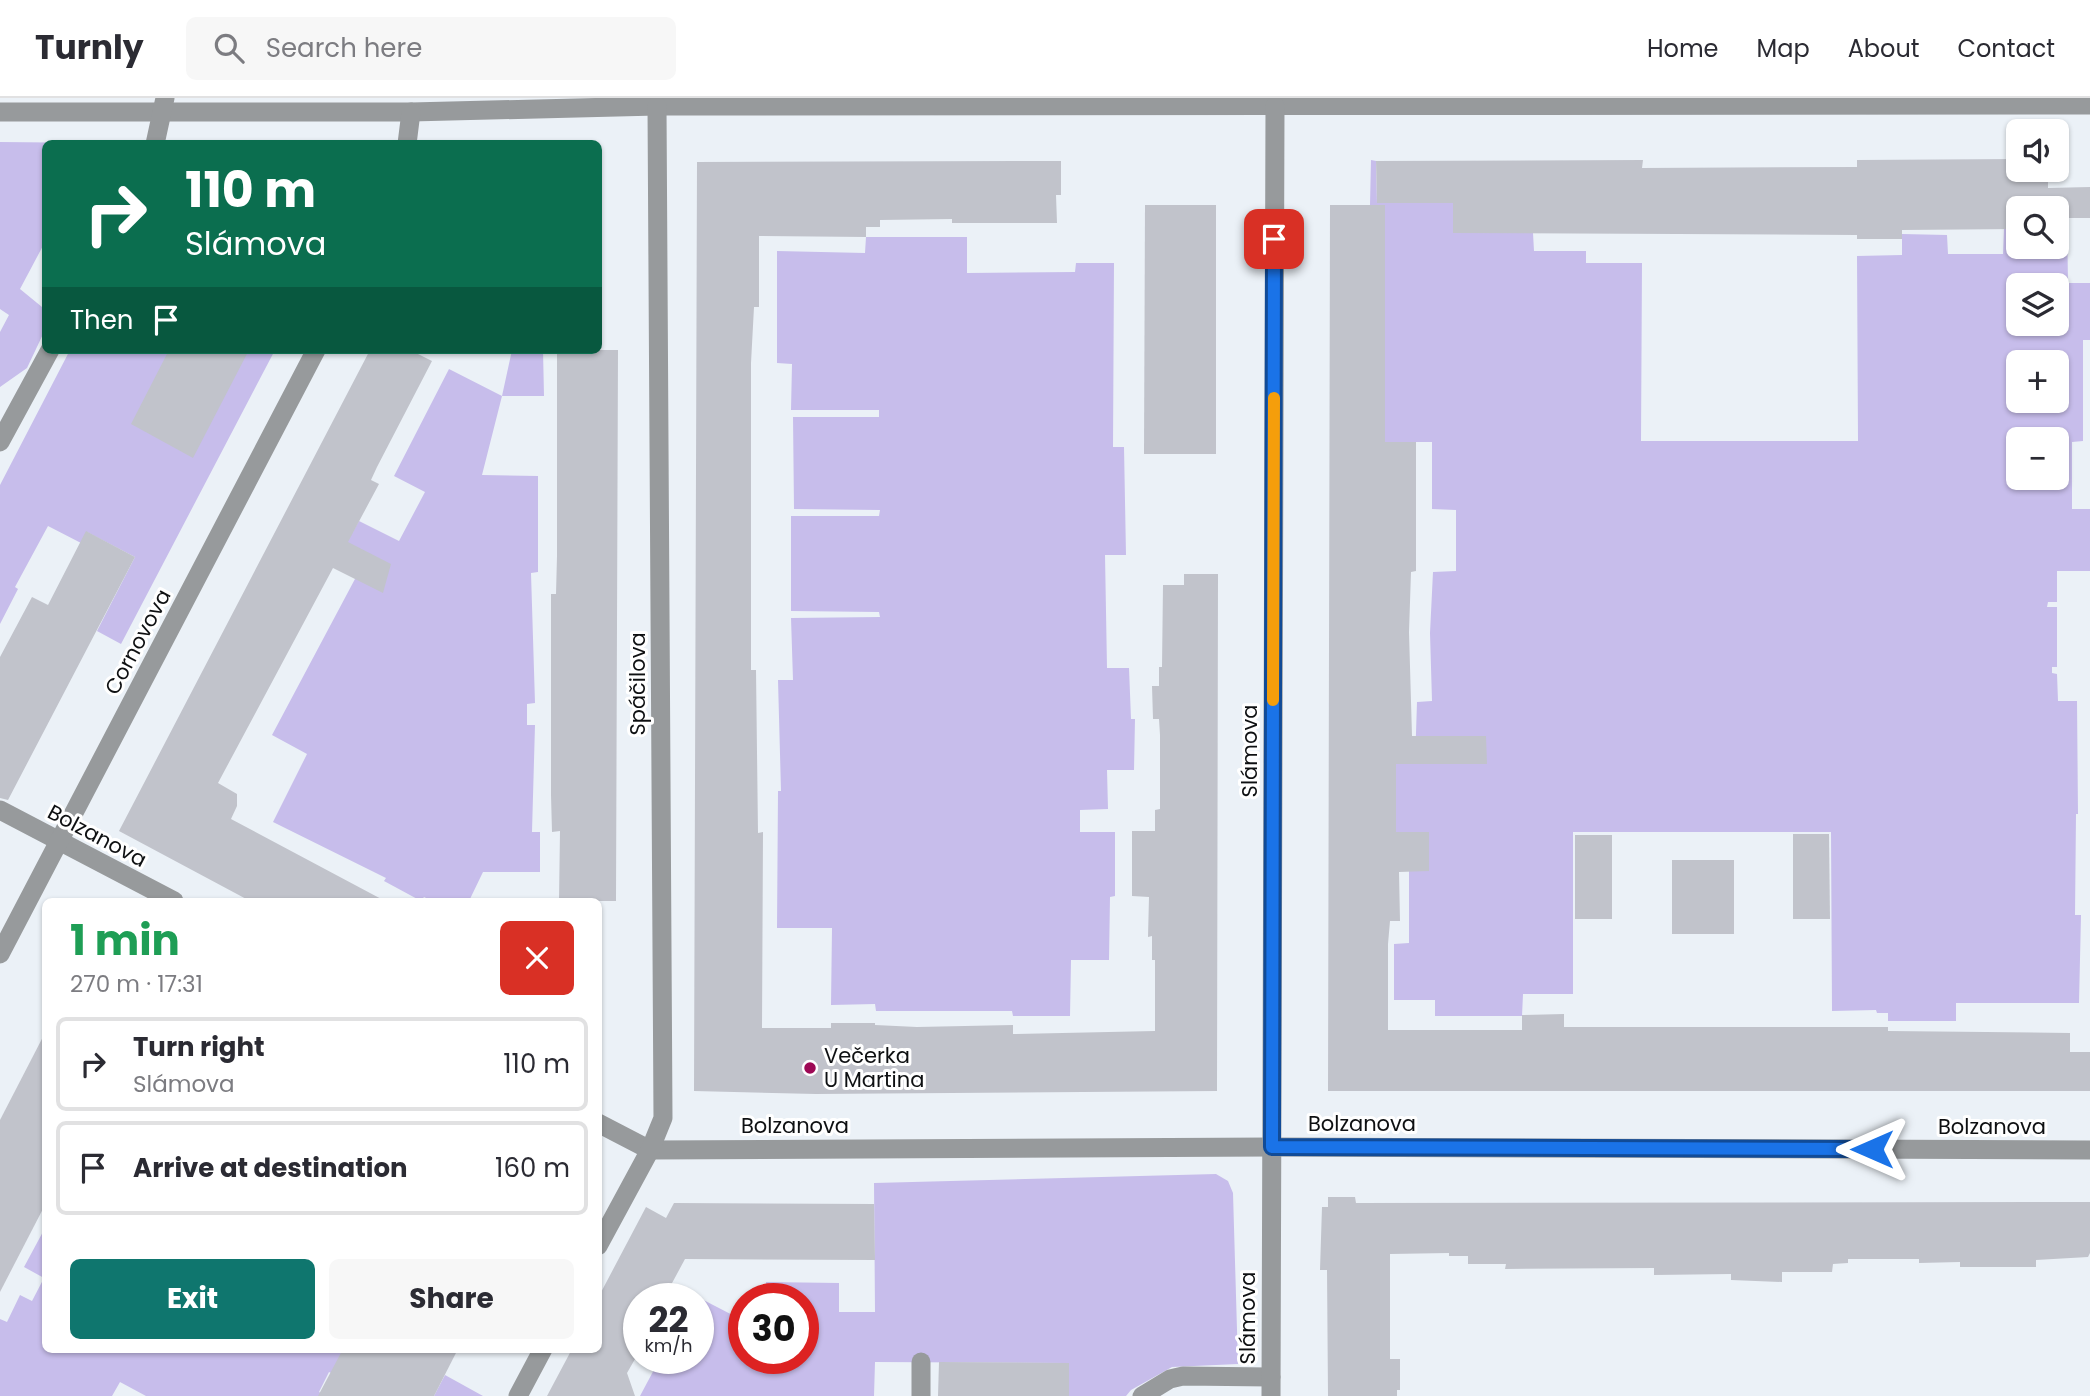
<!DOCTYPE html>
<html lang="en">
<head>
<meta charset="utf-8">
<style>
	body { margin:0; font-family:Poppins,sans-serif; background:#f7f7f7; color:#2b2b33; height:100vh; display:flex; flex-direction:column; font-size:26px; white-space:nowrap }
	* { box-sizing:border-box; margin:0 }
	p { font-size:23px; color:#7c7c81 }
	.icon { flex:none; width:38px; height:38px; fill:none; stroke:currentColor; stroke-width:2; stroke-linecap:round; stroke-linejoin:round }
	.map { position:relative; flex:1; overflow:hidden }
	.panel { position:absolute; left:42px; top:800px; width:560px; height:455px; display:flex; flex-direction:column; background:#fff; border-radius:10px; box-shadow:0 2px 5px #0004 }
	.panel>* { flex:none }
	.top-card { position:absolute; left:42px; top:42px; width:560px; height:214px; border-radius:10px; box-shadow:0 2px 5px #0004; background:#0b6e4f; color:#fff; overflow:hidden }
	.tools { position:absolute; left:2006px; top:21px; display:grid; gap:14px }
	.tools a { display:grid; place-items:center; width:63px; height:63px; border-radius:10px; background:#fff; box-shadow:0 2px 5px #0004; font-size:35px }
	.speed { position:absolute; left:623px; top:1185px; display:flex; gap:14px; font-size:35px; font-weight:700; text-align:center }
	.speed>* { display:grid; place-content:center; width:91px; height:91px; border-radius:50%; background:#fff; box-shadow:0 2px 5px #0004; line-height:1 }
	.speed small { font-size:18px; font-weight:400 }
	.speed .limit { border:10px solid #d22; background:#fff; color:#111 }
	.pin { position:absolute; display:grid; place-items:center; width:60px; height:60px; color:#fff; margin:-30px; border-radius:14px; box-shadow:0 4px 10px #0006 }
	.me { position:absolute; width:77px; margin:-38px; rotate:270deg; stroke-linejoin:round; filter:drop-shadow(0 0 5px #0008) }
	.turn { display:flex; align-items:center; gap:24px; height:147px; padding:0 28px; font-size:32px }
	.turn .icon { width:91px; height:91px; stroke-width:2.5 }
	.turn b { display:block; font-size:49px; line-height:60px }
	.then { display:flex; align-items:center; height:66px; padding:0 28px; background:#0003; gap:14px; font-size:26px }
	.round { display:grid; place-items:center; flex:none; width:74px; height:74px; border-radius:10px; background:#f7f7f7 }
	.summary { display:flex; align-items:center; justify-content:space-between; height:119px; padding:0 28px }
	h1 { font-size:42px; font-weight:700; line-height:52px; color:#1e9e55 }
	.action { display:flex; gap:14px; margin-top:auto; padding:14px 28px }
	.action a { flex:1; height:80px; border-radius:10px; background:#0f766e; color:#fff; font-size:28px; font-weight:700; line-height:80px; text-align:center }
	.action a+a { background:#f7f7f7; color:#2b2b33 }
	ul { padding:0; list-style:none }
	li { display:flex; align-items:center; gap:21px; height:94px; margin:0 14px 10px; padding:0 14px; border:4px solid #e1e1e2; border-radius:10px }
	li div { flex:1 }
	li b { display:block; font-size:26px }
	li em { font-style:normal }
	header { display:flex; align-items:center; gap:42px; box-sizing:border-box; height:98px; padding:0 35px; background:#fff; border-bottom:2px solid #e1e1e2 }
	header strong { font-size:33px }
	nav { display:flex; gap:38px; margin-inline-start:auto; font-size:24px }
	.search { width:490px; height:63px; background:#f7f7f7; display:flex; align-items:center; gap:18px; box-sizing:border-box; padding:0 24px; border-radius:10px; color:#7c7c81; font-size:26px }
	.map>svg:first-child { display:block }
	.green { fill:#c7bdeb; fill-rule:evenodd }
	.building { fill:#c1c3cb }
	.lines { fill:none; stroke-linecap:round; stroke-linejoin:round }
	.service { stroke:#979a9c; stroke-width:19 }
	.minor { stroke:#979a9c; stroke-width:19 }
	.route-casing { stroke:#114b97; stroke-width:18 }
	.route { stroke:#1a73e8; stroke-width:12 }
	.slow { stroke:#f59e0b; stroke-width:12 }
	.poi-dot { fill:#9d0955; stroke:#fff; stroke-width:2.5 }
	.labels { text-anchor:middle; stroke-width:6; stroke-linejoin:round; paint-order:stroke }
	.street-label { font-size:21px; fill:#0e1012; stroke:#fff }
	.poi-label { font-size:21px; fill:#0e1012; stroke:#fff; text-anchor:start }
</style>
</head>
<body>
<header>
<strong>Turnly</strong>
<div class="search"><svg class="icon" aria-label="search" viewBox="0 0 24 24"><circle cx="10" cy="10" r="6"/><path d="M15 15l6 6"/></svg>Search here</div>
<nav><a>Home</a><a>Map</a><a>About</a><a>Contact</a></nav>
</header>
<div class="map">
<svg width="2090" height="1298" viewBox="0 0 2090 1298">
	<rect width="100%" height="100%" fill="#ebf1f7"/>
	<g class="green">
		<polygon points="0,44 105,45 46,46 45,144 20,191 42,209 45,232 27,270 0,289 0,234 9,217 0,211"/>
		<path d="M 1371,62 L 1376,63 L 1377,105 L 1453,105 L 1453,134 L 1533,135 L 1534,153 L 1586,153 L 1586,165 L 1642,165 L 1641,343 L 1858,343 L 1857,158 L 1902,157 L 1902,136 L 1947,137 L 1948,156 L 2003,156 L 2004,131 L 2018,131 L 2018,149 L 2056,149 L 2056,120 L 2067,120 L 2068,185 L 2090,185 L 2090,242 L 2083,242 L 2083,343 L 2072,344 L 2072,411 L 2090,411 L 2090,473 L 2057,473 L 2057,504 L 2048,504 L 2047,509 L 2057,509 L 2057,569 L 2052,569 L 2052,575 L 2057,576 L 2058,603 L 2077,603 L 2078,716 L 2076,716 L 2075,817 L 2081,817 L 2079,905 L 1956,905 L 1956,923 L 1888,923 L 1888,915 L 1877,915 L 1876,912 L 1832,913 L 1831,734 L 1573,734 L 1573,896 L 1523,896 L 1522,918 L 1435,918 L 1435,902 L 1394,902 L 1394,846 L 1409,845 L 1409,773 L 1429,773 L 1429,734 L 1396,734 L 1396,666 L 1415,666 L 1417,604 L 1432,603 L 1430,535 L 1433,474 L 1456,473 L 1456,412 L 1432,411 L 1432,344 L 1385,344 L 1385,107 L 1370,107 ZM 2018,187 L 2056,187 L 2056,226 L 2018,226 ZM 2018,264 L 2056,264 L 2056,303 L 2018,303 ZM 2018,341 L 2056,341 L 2056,380 L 2018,380 Z"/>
		<polygon points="866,139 967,139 967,175 1075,174 1076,165 1114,165 1113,349 1124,349 1126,457 1105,457 1107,570 1129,570 1131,621 1135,621 1134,672 1107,672 1108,711 1080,712 1080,734 1115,734 1115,798 1110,799 1109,862 1071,862 1070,918 1013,918 1012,913 876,913 875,906 831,907 832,830 777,830 778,693 781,693 778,582 793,582 791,520 880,519 879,514 791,513 791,418 879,418 880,412 794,411 793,319 879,319 879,312 791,312 792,266 777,265 777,153 865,155"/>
		<polygon points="70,252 275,252 121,546 97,533 135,459 87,434 81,445 48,428 15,489 18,491 0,526 0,387"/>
		<polygon points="512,252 543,252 544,298 502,298 482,377 538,378 538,474 531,475 535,605 527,606 527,627 535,627 532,734 540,734 540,774 483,774 469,803 432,803 424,799 421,803 384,783 386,780 273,724 307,656 272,637 355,481 347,444 359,423 399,443 425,394 394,378 449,271 502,298"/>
		<polygon points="1216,1076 1228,1083 1233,1095 1238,1266 1172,1269 1131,1292 1126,1298 1069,1298 1068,1265 875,1264 874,1298 640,1298 656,1268 651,1266 654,1260 698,1260 698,1200 685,1200 688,1194 744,1223 744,1260 803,1260 803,1200 766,1200 766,1184 839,1185 839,1214 875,1214 874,1085"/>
		<polygon points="45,1130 46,1251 363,1251 345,1282 329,1274 319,1294 327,1298 146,1298 120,1284 112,1298 0,1298 0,1221 7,1224 20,1197 32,1203 44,1180 24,1169"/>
		<polygon points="445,1277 483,1298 434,1298"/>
	</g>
	<g class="building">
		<polygon points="2018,61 2018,72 2048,72 2048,90 2090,89 2090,120 2056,120 2056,110 2018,110 2018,131 1902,132 1902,141 1857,141 1857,137 1453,135 1453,105 1377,105 1376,63 1643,62 1642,70 1857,69 1857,62"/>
		<polygon points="1061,63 1061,97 1056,97 1057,125 952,125 952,121 880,122 880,129 866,129 866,139 759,138 759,209 754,209 751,265 751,572 756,572 758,735 763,734 762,930 831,930 831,925 875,925 875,927 917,929 1013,927 1013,936 1155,933 1155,862 1152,862 1152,838 1148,839 1149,799 1132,798 1132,733 1155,733 1155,712 1160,711 1160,637 1159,621 1153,621 1152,588 1159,588 1159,569 1162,569 1163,487 1184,487 1184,476 1218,476 1217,993 816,996 694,993 697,64"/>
		<polygon points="1145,107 1216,107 1216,356 1144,356"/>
		<polygon points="1330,107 1385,107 1385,344 1416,344 1416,473 1411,474 1409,534 1412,638 1486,638 1487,666 1396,666 1396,734 1429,734 1429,773 1399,774 1400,823 1390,823 1388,846 1388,932 1522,932 1522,917 1564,916 1564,929 1888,929 1888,933 2070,935 2070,954 2090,954 2090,993 1328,993"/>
		<polygon points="169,252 249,252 193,360 131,326"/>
		<polygon points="370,252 410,252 432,263 377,369 371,382 379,386 348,444 391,466 383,495 333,470 218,685 237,696 237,708 231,721 385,803 250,803 119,733"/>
		<polygon points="557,252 618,252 616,803 559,803 560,733 552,734 551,697 551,496 556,496 557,458"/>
		<polygon points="86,433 135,459 8,702 0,700 0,559 32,499 48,507"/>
		<polygon points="1793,736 1829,736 1830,821 1793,821"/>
		<rect x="1575" y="737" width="37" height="84"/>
		<rect x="1672" y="762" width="62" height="74"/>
		<polygon points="46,933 46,1105 0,1194 0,1022"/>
		<polygon points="1328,1099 1355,1099 1356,1105 2090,1104 2090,1155 2088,1159 2036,1162 2036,1169 1960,1169 1960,1164 1919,1165 1919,1161 1848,1161 1848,1165 1833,1166 1832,1174 1782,1174 1782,1184 1731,1182 1731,1176 1654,1177 1654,1170 1505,1171 1506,1166 1468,1166 1468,1158 1449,1158 1449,1155 1390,1156 1390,1261 1400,1261 1400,1292 1397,1292 1397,1298 1328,1298 1327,1172 1320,1172 1322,1109 1328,1109"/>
		<polygon points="674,1105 874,1106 875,1162 685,1161 664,1200 639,1200 639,1254 627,1275 635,1298 547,1298 572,1251 598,1251 598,1200 646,1109 666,1120"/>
		<polygon points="343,1251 458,1251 434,1298 318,1298"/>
		<polygon points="939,1264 1069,1265 1069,1298 938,1298"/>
	</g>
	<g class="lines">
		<g class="service">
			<polyline points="921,1264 921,1298"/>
			<polyline points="1142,1298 1170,1281 1183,1278 1271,1279"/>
		</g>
		<g class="minor">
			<polyline points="0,14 411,14 657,8 2090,7"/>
			<polyline points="155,46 165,0"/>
			<polyline points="407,46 411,14"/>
			<polyline points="0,344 50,252"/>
			<polyline points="0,712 174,803"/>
			<polyline points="0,856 316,252"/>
			<polyline points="598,1025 650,1052 1272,1049 2090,1052"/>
			<polyline points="598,1148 650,1052 663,1020 657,8"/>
			<polyline points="518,1298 543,1251"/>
			<polyline points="1271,1298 1275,8"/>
		</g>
	</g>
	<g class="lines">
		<g class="route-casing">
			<polyline id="route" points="1274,141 1272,1049 1872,1051"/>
		</g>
		<use href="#route" class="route"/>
		<polyline class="slow" points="1273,602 1274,300"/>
	</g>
	<circle class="poi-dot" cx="810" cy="970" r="7"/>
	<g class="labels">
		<g class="street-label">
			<text transform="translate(138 544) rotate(-62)" y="7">Cornovova</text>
			<text transform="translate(638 586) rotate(-90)" y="7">Spáčilova</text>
			<text transform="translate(1250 653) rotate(-90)" y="7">Slámova</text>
			<text transform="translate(97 738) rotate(28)" y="7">Bolzanova</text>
			<text x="1362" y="1033">Bolzanova</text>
			<text x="795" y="1035">Bolzanova</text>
			<text x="1992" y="1036">Bolzanova</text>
			<text transform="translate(1248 1220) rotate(-90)" y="7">Slámova</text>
		</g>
		<g class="poi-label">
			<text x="824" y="965">Večerka<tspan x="824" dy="24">U Martina</tspan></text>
		</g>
	</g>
</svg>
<div class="tools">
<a><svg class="icon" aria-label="sound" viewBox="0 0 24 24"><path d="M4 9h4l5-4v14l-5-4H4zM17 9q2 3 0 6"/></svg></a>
<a><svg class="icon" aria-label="search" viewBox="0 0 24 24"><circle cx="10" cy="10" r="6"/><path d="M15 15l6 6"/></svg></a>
<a><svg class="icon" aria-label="layers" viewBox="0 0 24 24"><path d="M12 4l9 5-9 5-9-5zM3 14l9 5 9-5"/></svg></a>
<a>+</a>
<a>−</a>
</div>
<div class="speed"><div>22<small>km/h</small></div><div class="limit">30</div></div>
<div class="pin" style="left:1274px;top:141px;background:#d93025"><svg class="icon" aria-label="arrive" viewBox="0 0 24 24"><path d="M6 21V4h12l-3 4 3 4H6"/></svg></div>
<svg class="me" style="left:1872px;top:1051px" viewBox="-20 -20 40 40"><path d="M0-17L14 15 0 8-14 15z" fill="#1a73e8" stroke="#fff" stroke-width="4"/></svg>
<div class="top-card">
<div class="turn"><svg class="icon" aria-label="right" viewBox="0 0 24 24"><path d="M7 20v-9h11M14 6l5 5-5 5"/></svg><div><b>110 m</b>Slámova</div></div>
<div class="then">Then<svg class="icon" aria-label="arrive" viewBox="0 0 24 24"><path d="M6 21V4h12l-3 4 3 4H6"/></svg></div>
</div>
<section class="panel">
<div class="summary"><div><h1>1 min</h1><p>270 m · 17:31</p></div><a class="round" style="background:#d93025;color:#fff"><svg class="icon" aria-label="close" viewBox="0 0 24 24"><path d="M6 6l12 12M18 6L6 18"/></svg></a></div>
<ul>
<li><svg class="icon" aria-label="right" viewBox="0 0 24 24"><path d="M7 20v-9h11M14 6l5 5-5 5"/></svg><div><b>Turn right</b><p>Slámova</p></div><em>110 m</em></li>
<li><svg class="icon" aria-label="arrive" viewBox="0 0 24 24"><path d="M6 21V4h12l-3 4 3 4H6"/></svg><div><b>Arrive at destination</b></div><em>160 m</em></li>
</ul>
<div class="action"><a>Exit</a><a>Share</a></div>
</section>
</div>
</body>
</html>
